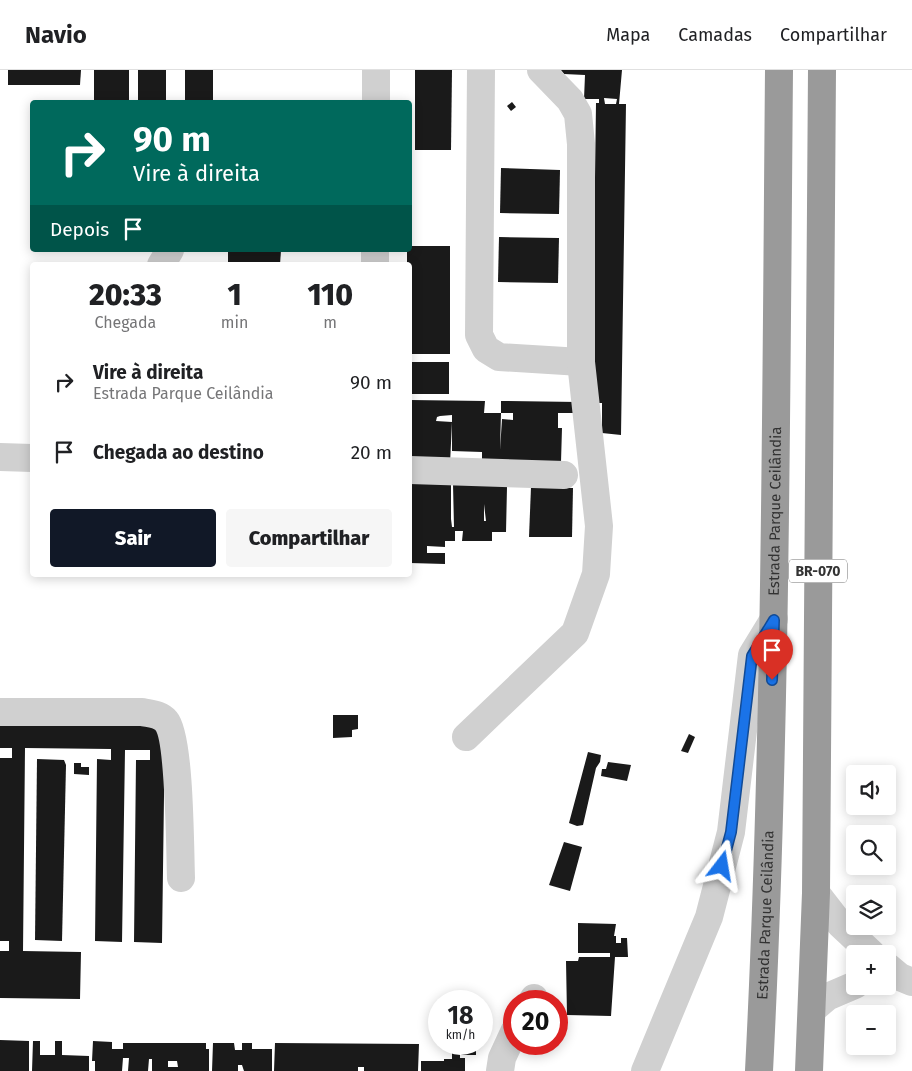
<!DOCTYPE html>
<html lang="pt">
<head>
<meta charset="utf-8">
<style>
	body { margin:0; font-family:"Fira Sans",sans-serif; background:#f6f6f6; color:#202124; height:100vh; display:flex; flex-direction:column; font-size:19px; white-space:nowrap }
	* { box-sizing:border-box; margin:0 }
	p { font-size:16px; color:#757577 }
	.icon { flex:none; width:28px; height:28px; fill:none; stroke:currentColor; stroke-width:2; stroke-linecap:round; stroke-linejoin:round }
	.map { position:relative; flex:1; overflow:hidden }
	.sheet { position:absolute; left:30px; top:192px; width:382px; height:315px; display:flex; flex-direction:column; background:#fff; border-radius:5px; box-shadow:0 2px 12px #0003 }
	.sheet>* { flex:none }
	.hud { position:absolute; left:30px; top:30px; width:382px; height:152px; border-radius:5px; box-shadow:0 2px 12px #0003; background:#00695c; color:#fff; overflow:hidden }
	.fabs { position:absolute; left:846px; top:695px; display:grid; gap:10px }
	.fabs a { display:grid; place-items:center; width:50px; height:50px; border-radius:5px; background:#fff; box-shadow:0 2px 12px #0003; font-size:25px }
	.speed { position:absolute; left:428px; top:920px; display:flex; gap:10px; font-size:25px; font-weight:700; text-align:center }
	.speed>* { display:grid; place-content:center; width:65px; height:65px; border-radius:50%; background:#fff; box-shadow:0 2px 12px #0003; line-height:1 }
	.speed small { font-size:12px; font-weight:400 }
	.speed .limit { border:8px solid #d22; background:#fff; color:#111 }
	.pin { position:absolute; display:grid; place-items:center; width:42px; height:42px; color:#fff; margin:-51px -21px; border-radius:50% 50% 50% 0; rotate:-45deg; box-shadow:0 0 5px #0007 }
	.pin .icon { rotate:45deg }
	.me { position:absolute; width:55px; margin:-28px; rotate:14deg; stroke-linejoin:round; filter:drop-shadow(0 0 4px #0008) }
	.turn { display:flex; align-items:center; gap:18px; height:105px; padding:0 20px; font-size:22px }
	.turn .icon { width:65px; height:65px; stroke-width:2.5 }
	.turn b { display:block; font-size:35px; line-height:42px }
	.then { display:flex; align-items:center; height:48px; padding:0 20px; background:#0003; gap:10px; font-size:19px }
	.eta { display:flex; justify-content:space-evenly; align-items:center; height:85px; text-align:center }
	.eta b { font-size:30px; font-weight:800; line-height:35px }
	.primary-button { display:flex; gap:10px; margin-top:auto; padding:10px 20px }
	.primary-button a { flex:1; height:58px; border-radius:5px; background:#111827; color:#fff; font-size:20px; font-weight:800; line-height:58px; text-align:center }
	.primary-button a+a { background:#f6f6f6; color:#202124 }
	ul { padding:0; list-style:none }
	li { display:flex; align-items:center; gap:15px; height:70px; padding:0 20px }
	li div { flex:1 }
	li b { display:block; font-size:19px }
	li em { font-style:normal }
	header { display:flex; align-items:center; gap:30px; box-sizing:border-box; height:70px; padding:0 25px; background:#fff; border-bottom:1px solid #e0e0e0 }
	header strong { font-size:24px }
	nav { display:flex; gap:28px; margin-inline-start:auto; font-size:18px }
	.map>svg:first-child { display:block }
	.building { fill:#1a1a1a; fill-rule:evenodd }
	.lines { fill:none; stroke-linecap:round; stroke-linejoin:round }
	.minor { stroke:#d0d0d0; stroke-width:28 }
	.highway { stroke:#9a9a9a; stroke-width:28 }
	.route-casing { stroke:#114b97; stroke-width:12 }
	.route { stroke:#1a73e8; stroke-width:9 }
	.labels { text-anchor:middle; stroke-width:5; stroke-linejoin:round; paint-order:stroke }
	.shield { fill:#fff; stroke:#707070; stroke-width:1 }
	.shield-label { font-size:14px; font-weight:bold; fill:#333 }
	.street-label { font-size:15px; fill:#333; stroke:#fff }
</style>
</head>
<body>
<header>
<strong>Navio</strong>
<nav><a>Mapa</a><a>Camadas</a><a>Compartilhar</a></nav>
</header>
<div class="map">
<svg width="912" height="1001" viewBox="0 0 912 1001">
	<rect width="100%" height="100%" fill="#fff"/>
	<g class="building">
		<polygon points="8,0 81,0 80,15 8,15"/>
		<rect x="94" y="0" width="35" height="32"/>
		<rect x="138" y="0" width="28" height="32"/>
		<rect x="185" y="0" width="28" height="32"/>
		<polygon points="415,0 452,0 451,80 415,80"/>
		<path d="M 561,0 L 622,0 L 619,34 L 626,34 L 621,365 L 602,363 L 602,333 L 592,333 L 596,33 L 599,33 L 599,29 L 584,29 L 585,5 L 564,4 ZM 604,28 L 617,29 L 616,34 L 605,34 Z"/>
		<polygon points="512,32 516,37 511,41 507,36"/>
		<polygon points="501,98 560,100 559,144 500,143"/>
		<polygon points="499,167 559,168 558,213 498,212"/>
		<polygon points="410,176 450,176 450,284 410,284 410,195 407,195 407,180 410,180"/>
		<polygon points="228,180 281,180 280,195 228,195"/>
		<rect x="410" y="292" width="39" height="32"/>
		<polygon points="410,330 485,331 484,343 501,343 500,380 502,349 513,350 513,343 501,343 501,331 578,332 579,343 558,343 558,358 562,358 561,392 482,393 482,382 452,381 452,345 440,346 437,347 436,351 452,352 450,394 410,393"/>
		<path d="M 410,414 L 451,414 L 451,449 L 452,457 L 454,457 L 453,414 L 502,414 L 502,417 L 507,417 L 506,462 L 492,462 L 492,471 L 462,471 L 463,461 L 455,461 L 455,471 L 445,471 L 445,477 L 427,476 L 427,483 L 445,483 L 445,494 L 410,493 ZM 484,434 L 486,451 L 484,451 Z"/>
		<polygon points="531,417 573,418 572,467 529,467"/>
		<polygon points="333,645 358,645 358,659 352,660 352,667 333,668"/>
		<polygon points="0,651 165,653 162,873 134,872 136,690 150,690 150,680 125,680 122,872 95,871 97,689 111,690 111,679 25,678 23,881 81,882 80,929 0,928 0,881 9,881 9,871 0,871 0,688 12,688 12,678 0,678"/>
		<polygon points="689,664 695,667 688,683 681,681"/>
		<polygon points="588,682 601,685 600,692 596,698 583,755 577,756 569,753"/>
		<polygon points="37,689 64,690 66,695 62,871 35,870"/>
		<polygon points="608,692 631,695 627,711 601,706 602,699 606,699"/>
		<polygon points="74,693 81,693 81,697 89,697 89,705 74,704"/>
		<polygon points="564,772 582,777 570,821 549,815"/>
		<polygon points="578,853 616,854 614,866 616,866 616,873 621,873 621,868 627,868 628,887 615,887 611,946 567,945 566,891 578,891 579,887 610,887 610,883 578,883"/>
		<polygon points="0,970 29,971 29,1001 0,1001"/>
		<polygon points="33,971 40,971 40,985 55,985 55,971 62,971 62,985 89,986 89,1001 32,1001"/>
		<path d="M 93,971 L 112,972 L 112,979 L 123,979 L 123,973 L 206,973 L 206,979 L 209,979 L 209,1001 L 152,1001 L 152,989 L 149,989 L 148,1001 L 128,1001 L 129,988 L 123,988 L 122,1001 L 95,1001 L 95,991 L 92,991 ZM 168,991 L 177,991 L 178,997 L 168,997 Z"/>
		<polygon points="213,973 234,973 235,980 242,980 242,973 252,973 252,979 272,979 272,1001 244,1001 242,995 238,995 238,1001 212,1001"/>
		<polygon points="275,973 419,974 418,1001 364,1001 364,997 358,997 358,1001 274,1001"/>
		<polygon points="452,974 476,974 476,985 460,985 460,988 465,988 465,1001 421,1001 421,991 444,991 444,989 452,989"/>
	</g>
	<g class="lines">
		<g class="minor">
			<polyline points="481,0 479,265 486,279 499,287 581,292"/>
			<polyline points="376,32 376,0"/>
			<polyline points="161,195 170,180"/>
			<polyline points="375,195 375,180"/>
			<polyline points="0,387 32,388"/>
			<polyline points="410,400 564,405"/>
			<path d="M 0,642 L 142,642 C 151,644 160,644 166,651 C 180,667 180,782 181,808"/>
			<polyline points="466,667 575,563 596,504 599,456 581,292 581,74 578,44 570,30 541,0"/>
			<polyline points="816,823 840,854 872,884"/>
			<polyline points="888,897 900,907 912,912"/>
			<polyline points="532,931 534,928"/>
			<polyline points="813,939 827,927 855,915"/>
			<polyline points="500,1001 502,988 514,962"/>
			<polyline points="645,1001 709,847 731,762 752,585 774,549"/>
		</g>
		<g class="highway">
			<path id="s1" d="M 759,1001 C 776,668 776,334 779,0"/>
			<polyline points="809,1001 816,823 822,0"/>
		</g>
	</g>
	<g class="lines">
		<g class="route-casing">
			<polyline id="route" points="722,796 731,762 752,586 774,550 772,610"/>
		</g>
		<use href="#route" class="route"/>
	</g>
	<g class="labels">
		<rect class="shield" x="789" y="489.5" width="58" height="23" rx="4"/>
		<g class="shield-label">
			<text x="818" y="506">BR-070</text>
		</g>
		<g class="street-label">
			<text dy="5" stroke="none"><textPath href="#s1" startOffset="560">Estrada Parque Ceilândia</textPath></text>
			<text dy="5" stroke="none"><textPath href="#s1" startOffset="156">Estrada Parque Ceilândia</textPath></text>
		</g>
	</g>
</svg>
<div class="fabs">
<a><svg class="icon" aria-label="sound" viewBox="0 0 24 24"><path d="M4 9h4l5-4v14l-5-4H4zM17 9q2 3 0 6"/></svg></a>
<a><svg class="icon" aria-label="search" viewBox="0 0 24 24"><circle cx="10" cy="10" r="6"/><path d="M15 15l6 6"/></svg></a>
<a><svg class="icon" aria-label="layers" viewBox="0 0 24 24"><path d="M12 4l9 5-9 5-9-5zM3 14l9 5 9-5"/></svg></a>
<a>+</a>
<a>−</a>
</div>
<div class="speed"><div>18<small>km/h</small></div><div class="limit">20</div></div>
<div class="pin" style="left:772px;top:610px;background:#d93025"><svg class="icon" aria-label="arrive" viewBox="0 0 24 24"><path d="M6 21V4h12l-3 4 3 4H6"/></svg></div>
<svg class="me" style="left:722px;top:796px" viewBox="-20 -20 40 40"><path d="M0-17L14 15 0 8-14 15z" fill="#1a73e8" stroke="#fff" stroke-width="4"/></svg>
<div class="hud">
<div class="turn"><svg class="icon" aria-label="right" viewBox="0 0 24 24"><path d="M7 20v-9h11M14 6l5 5-5 5"/></svg><div><b>90 m</b>Vire à direita</div></div>
<div class="then">Depois<svg class="icon" aria-label="arrive" viewBox="0 0 24 24"><path d="M6 21V4h12l-3 4 3 4H6"/></svg></div>
</div>
<section class="sheet">
<div class="eta">
<div><b>20:33</b><p>Chegada</p></div>
<div><b>1</b><p>min</p></div>
<div><b>110</b><p>m</p></div>
</div>
<ul>
<li><svg class="icon" aria-label="right" viewBox="0 0 24 24"><path d="M7 20v-9h11M14 6l5 5-5 5"/></svg><div><b>Vire à direita</b><p>Estrada Parque Ceilândia</p></div><em>90 m</em></li>
<li><svg class="icon" aria-label="arrive" viewBox="0 0 24 24"><path d="M6 21V4h12l-3 4 3 4H6"/></svg><div><b>Chegada ao destino</b></div><em>20 m</em></li>
</ul>
<div class="primary-button"><a>Sair</a><a>Compartilhar</a></div>
</section>
</div>
</body>
</html>
